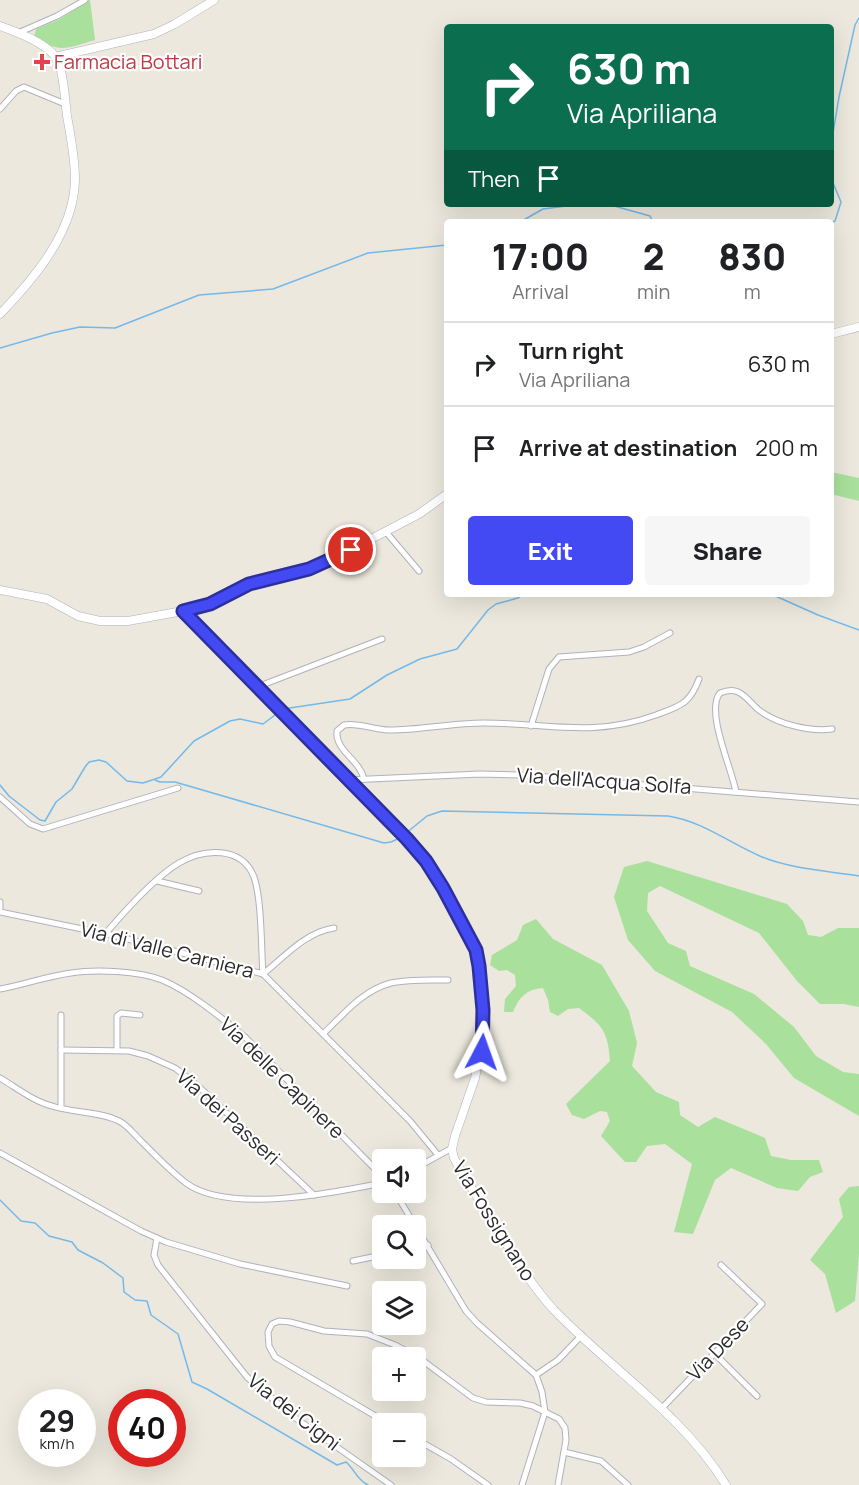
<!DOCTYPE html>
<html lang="en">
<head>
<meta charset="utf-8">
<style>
	body { margin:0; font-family:Manrope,sans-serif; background:#f6f6f6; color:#202124; height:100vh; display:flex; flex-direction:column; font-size:22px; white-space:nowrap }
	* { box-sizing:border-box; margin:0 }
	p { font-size:20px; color:#757577 }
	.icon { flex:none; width:33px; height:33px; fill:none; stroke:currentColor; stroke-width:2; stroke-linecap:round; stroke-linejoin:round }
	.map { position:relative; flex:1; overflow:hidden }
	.sheet { position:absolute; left:444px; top:219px; width:390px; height:378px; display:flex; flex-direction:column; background:#fff; border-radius:6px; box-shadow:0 6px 24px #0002 }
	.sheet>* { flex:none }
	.banner { position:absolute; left:444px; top:24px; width:390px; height:183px; border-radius:6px; box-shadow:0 6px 24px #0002; background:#0b6e4f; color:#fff; overflow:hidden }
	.fabs { position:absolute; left:372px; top:1149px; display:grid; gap:12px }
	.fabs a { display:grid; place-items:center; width:54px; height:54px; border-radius:6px; background:#fff; box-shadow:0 6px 24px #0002; font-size:30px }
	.speed { position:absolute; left:18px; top:1389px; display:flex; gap:12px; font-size:30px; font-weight:700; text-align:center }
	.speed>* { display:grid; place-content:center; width:78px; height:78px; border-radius:50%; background:#fff; box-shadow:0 6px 24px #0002; line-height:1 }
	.speed small { font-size:15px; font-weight:400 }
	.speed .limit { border:9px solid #d22; background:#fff; color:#111 }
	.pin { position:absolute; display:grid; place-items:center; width:51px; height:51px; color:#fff; margin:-26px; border:3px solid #fff; border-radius:50%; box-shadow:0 2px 6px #0007 }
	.me { position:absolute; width:66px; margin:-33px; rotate:4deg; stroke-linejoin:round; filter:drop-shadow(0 0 4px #0008) }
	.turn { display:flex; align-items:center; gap:21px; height:126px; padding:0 24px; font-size:27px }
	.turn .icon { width:78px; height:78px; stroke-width:2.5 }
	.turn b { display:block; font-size:42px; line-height:51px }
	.then { display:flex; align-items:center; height:57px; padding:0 24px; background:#0003; gap:12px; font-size:22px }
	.eta { display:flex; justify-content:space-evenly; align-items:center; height:102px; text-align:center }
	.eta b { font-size:36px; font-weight:800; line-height:42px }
	.action { display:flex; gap:12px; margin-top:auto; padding:12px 24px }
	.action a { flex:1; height:69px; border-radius:6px; background:#434af3; color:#fff; font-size:24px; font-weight:800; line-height:69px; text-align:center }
	.action a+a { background:#f6f6f6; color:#202124 }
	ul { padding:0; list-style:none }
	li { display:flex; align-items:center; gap:18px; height:84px; padding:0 24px; border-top:2px solid #e0e0e0 }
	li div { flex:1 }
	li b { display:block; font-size:22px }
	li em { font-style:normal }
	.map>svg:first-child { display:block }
	.green { fill:#a9e09c }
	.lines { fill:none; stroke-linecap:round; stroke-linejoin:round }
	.stream { stroke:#74b9ea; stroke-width:1.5 }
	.street-casing { stroke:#b0b1be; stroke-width:7 }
	.secondary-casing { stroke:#b0b1be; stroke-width:9 }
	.street { stroke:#fff; stroke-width:5 }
	.secondary { stroke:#fff; stroke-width:8 }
	.route-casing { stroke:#2c309e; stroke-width:15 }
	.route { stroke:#434af3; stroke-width:10 }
	.health-dot { fill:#e0444e; stroke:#fff; stroke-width:2 }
	.labels { text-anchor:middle; stroke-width:4.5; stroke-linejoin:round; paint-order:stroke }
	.health-label { font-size:20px; fill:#be3a42; stroke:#fff; text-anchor:start }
	.street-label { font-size:20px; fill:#2a2a2a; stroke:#fff }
</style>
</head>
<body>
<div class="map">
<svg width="859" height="1485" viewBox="0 0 859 1485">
	<rect width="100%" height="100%" fill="#ece8dd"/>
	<g class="green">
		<path d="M 90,0 L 95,40 C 67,48 60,54 34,37 L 36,29 L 58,20 Z"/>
		<polygon points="831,472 859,478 859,501 831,494"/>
		<polygon points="647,861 787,904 803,921 808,935 821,937 838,928 859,928 859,1007 844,1004 820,1004 797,981 759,933 660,886 648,893 647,911 668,943 686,951 690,966 754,994 794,1027 816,1056 843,1072 859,1074 859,1116 794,1078 766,1044 732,1012 655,971 628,940 614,897 624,867"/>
		<path d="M 536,919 L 553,939 L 602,965 L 629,1011 L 637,1043 L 632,1066 L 656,1092 L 679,1102 L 680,1115 L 698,1127 L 715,1117 L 765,1138 L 771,1156 L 791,1160 L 819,1160 L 823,1172 L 810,1177 L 798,1191 L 777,1188 L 731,1168 L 715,1180 L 693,1234 L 674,1232 L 692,1164 L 665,1144 L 647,1146 L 636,1162 L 625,1162 L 601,1136 L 610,1121 L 607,1112 L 600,1111 L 584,1119 L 572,1115 L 566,1104 L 610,1061 C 608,1031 602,1025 579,1008 L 568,1009 L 558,1016 L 550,1012 L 548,1000 L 543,988 C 527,989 519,997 513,1012 L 504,1012 L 505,999 L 516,986 L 515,975 L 507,970 L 499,971 L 490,965 L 492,955 L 517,940 L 523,925 Z"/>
		<polygon points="859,1186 859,1254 855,1301 836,1313 825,1274 810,1260 843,1217 839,1199 849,1187"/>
	</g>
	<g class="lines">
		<g class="stream">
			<polyline points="831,145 839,97 855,25 859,18"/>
			<polyline points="831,178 841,202 835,221 831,223"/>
			<polyline points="607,204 650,216 653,222"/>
			<polyline points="520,222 543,209 582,204"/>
			<polyline points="0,348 52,333 80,327 115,328 199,295 273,289 368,253 447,245"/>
			<polyline points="771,594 818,615 859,630"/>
			<polyline points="283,709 350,699 387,675 420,659 457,649 488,610 496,604 518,598 524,594"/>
			<polyline points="155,780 160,782 175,782 384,843 391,842 402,837"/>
			<polyline points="0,785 9,796 40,820 45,821 56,802 72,789 85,767 89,762 99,760 106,762 127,781 143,783 161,777 194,741 230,721 240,719 263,724 279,712"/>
			<path d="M 405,834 L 427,816 L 442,811 L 668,816 C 702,821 731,844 762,857 C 792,869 827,871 859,876"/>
			<path d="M 0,1200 L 21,1221 L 35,1223 L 49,1236 L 72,1242 L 78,1250 L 103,1263 L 123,1278 L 124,1292 L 135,1300 L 147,1301 L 151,1315 L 178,1334 L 192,1382 L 207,1389 L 337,1465 L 346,1462 C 355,1470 357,1480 368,1485"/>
		</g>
		<g class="street-casing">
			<g id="street">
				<polyline points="18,33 57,16 85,0"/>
				<polyline points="0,109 16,91 24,87 65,104"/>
				<polyline points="386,532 419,571"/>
				<polyline points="257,687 382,639"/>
				<polyline points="531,726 549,669 559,657 629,652 644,647 670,633"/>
				<path d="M 364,779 C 360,760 335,751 337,731 L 344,725 C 358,722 374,730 389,730 C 421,730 452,723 484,723 C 548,723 592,738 656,715 C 680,706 690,704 699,679"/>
				<polyline points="348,780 480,774 522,775 859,802"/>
				<path d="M 736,792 C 732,769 705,711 720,693 C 725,691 732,689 738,692 C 746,695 752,705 759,710 C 777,724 810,732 832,729"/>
				<polyline points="0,797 30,824 43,829 178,788"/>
				<polyline points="157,881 199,891"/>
				<polyline points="0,902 0,908"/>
				<polyline points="0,912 116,936 263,974 410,1121 438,1155"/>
				<path d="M 106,933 C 124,912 155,877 179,863 C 204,848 242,846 254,877 C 262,900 261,948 263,974"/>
				<path d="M 263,974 C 284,957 306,932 334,928"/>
				<path d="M 0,989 C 24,985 47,976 71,973 C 96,969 139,971 162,980 C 189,991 223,1019 245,1037 L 382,1176"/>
				<path d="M 323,1034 C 343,1015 363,990 391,983 C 409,979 429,980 448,980"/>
				<polyline points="61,1050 129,1051 148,1056 175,1068 198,1086 314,1195"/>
				<polyline points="117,1050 117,1016 121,1013 140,1015"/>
				<path d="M 0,1078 C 17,1088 33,1101 52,1106 C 73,1113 99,1111 119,1121 C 127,1125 133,1133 139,1139 C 154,1154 169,1170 186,1183 C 228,1214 333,1193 382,1183"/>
				<polyline points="61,1108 61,1015"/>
				<polyline points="0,1153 141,1231 166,1242 240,1264 347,1286"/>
				<polyline points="416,1168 452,1148"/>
				<polyline points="395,1192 466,1311 477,1323 536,1375"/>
				<polyline points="157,1238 154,1255 158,1265 247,1377 294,1417 391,1485"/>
				<polyline points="416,1248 428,1245"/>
				<polyline points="353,1261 382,1255"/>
				<polyline points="714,1353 757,1396"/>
				<polyline points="661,1409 762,1304 721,1265"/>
				<polyline points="389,1424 275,1357 269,1346 268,1332 272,1324 279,1321 290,1322 324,1331 367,1334 395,1345 418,1357 473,1398 486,1402 520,1403 533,1406 559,1419 565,1428 566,1440 558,1485"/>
				<polyline points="416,1439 451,1459 488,1485"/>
				<polyline points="564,1452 601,1461 628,1485"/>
				<polyline points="522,1485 545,1412 542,1392 536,1375 558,1360 582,1335"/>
			</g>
		</g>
		<g class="secondary-casing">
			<g id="secondary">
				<path d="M 0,26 C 17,32 50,44 58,61 C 64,75 65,100 67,116 C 71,137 75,159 75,180 C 74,232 34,279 0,314"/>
				<polyline points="55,57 154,34 175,24 214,0"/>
				<polyline points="831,334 859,327"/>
				<path d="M 0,590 L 47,599 L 78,616 L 100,621 L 128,621 L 183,611 L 415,848 L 443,887 L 471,940 L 479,966 L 483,1039 L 475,1078 L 455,1136 L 452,1149 L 454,1158 C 466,1181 481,1202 494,1224 C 513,1254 530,1284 554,1310 C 610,1368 683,1415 726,1485"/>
				<polyline points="183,611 210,604 249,584 292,574 329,561 419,514 447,494"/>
			</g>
		</g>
		<use href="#street" class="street"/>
		<use href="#secondary" class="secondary"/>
	</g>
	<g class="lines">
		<g class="route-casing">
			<polyline id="route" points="351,550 309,569 249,584 210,604 183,611 407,839 426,861 443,888 476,950 479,966 483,1010 482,1052"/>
		</g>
		<use href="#route" class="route"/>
	</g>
	<path class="health-dot" d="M39 53h6v6h6v6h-6v6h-6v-6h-6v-6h6z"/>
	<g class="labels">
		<g class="health-label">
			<text x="54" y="69">Farmacia Bottari</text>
		</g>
		<g class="street-label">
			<text transform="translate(604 781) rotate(4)" y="7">Via dell'Acqua Solfa</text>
			<text transform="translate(167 950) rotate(14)" y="7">Via di Valle Carniera</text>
			<text transform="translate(282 1078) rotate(44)" y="7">Via delle Capinere</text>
			<text transform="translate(228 1117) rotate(42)" y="7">Via dei Passeri</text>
			<text transform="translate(494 1221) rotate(58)" y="7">Via Fossignano</text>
			<text transform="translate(718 1349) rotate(-46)" y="7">Via Dese</text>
			<text transform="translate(294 1412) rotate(38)" y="7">Via dei Cigni</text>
		</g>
	</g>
</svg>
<div class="fabs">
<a><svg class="icon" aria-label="sound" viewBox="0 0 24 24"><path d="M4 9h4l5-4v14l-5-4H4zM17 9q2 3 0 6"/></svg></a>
<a><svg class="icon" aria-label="search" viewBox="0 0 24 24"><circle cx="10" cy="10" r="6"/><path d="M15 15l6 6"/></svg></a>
<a><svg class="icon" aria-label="layers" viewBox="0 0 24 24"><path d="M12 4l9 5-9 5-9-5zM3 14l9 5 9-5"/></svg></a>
<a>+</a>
<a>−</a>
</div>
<div class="speed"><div>29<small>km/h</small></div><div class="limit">40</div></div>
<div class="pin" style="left:351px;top:550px;background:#d93025"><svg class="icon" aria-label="arrive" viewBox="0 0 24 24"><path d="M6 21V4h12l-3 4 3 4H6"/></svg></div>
<svg class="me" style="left:482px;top:1052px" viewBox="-20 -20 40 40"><path d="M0-17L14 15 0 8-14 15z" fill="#434af3" stroke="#fff" stroke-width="4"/></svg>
<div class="banner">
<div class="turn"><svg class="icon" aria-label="right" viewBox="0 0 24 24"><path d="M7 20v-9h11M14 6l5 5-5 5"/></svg><div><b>630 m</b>Via Apriliana</div></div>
<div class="then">Then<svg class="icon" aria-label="arrive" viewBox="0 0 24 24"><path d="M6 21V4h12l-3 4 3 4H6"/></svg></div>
</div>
<section class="sheet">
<div class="eta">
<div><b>17:00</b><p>Arrival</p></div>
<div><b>2</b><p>min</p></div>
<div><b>830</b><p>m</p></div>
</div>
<ul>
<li><svg class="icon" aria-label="right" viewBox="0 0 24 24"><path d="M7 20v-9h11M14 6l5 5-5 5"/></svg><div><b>Turn right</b><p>Via Apriliana</p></div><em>630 m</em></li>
<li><svg class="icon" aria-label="arrive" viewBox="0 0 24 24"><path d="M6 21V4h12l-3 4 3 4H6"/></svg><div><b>Arrive at destination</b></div><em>200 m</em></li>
</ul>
<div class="action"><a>Exit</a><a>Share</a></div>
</section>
</div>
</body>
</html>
